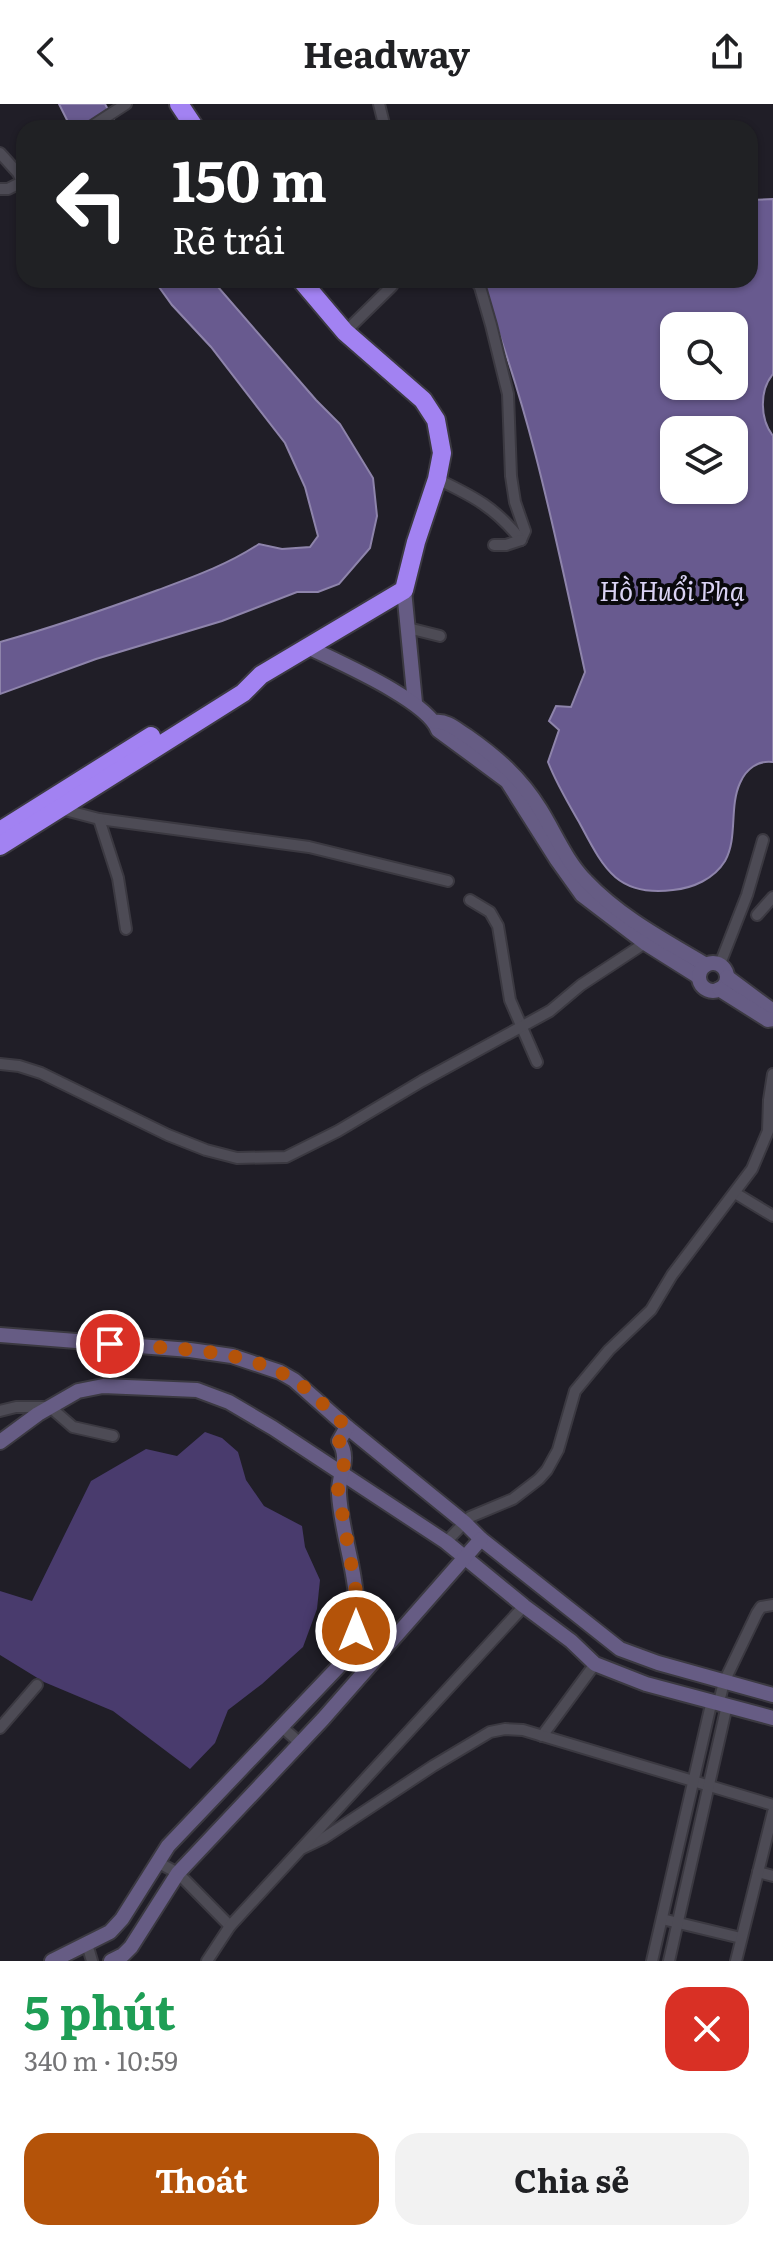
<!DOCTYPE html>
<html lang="vi">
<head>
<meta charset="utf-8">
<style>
	body { margin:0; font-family:Literata,serif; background:#f2f2f2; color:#202124; height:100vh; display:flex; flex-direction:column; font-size:30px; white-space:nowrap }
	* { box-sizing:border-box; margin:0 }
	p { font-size:26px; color:#757577 }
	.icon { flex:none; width:44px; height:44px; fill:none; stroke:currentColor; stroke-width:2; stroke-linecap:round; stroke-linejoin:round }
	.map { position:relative; height:1857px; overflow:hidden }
	.drawer { display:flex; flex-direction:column; background:#fff; flex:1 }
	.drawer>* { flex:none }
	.top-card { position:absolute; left:16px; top:16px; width:742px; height:168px; border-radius:24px; box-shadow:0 2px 6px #0004; background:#202124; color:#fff; overflow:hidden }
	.fabs { position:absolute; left:660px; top:208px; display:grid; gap:16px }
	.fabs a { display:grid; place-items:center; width:88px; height:88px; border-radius:16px; background:#fff; box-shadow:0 2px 6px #0004; font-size:40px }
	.pin { position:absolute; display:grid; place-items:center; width:68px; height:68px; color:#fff; margin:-34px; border:4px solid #fff; border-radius:50%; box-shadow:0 2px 8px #0007 }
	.me { position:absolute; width:88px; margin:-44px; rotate:0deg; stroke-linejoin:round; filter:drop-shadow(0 0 6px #0008) }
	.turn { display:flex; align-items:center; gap:28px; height:168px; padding:0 24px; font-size:36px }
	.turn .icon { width:104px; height:104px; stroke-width:2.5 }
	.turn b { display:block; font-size:56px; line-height:68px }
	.round { display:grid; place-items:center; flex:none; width:84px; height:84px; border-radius:24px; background:#f2f2f2 }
	.summary { display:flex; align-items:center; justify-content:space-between; height:136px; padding:0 24px }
	h1 { font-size:48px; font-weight:700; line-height:60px; color:#1e9e55 }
	.button { display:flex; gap:16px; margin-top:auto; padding:16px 24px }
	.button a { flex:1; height:92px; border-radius:24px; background:#b45309; color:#fff; font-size:32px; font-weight:700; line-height:92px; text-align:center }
	.button a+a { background:#f2f2f2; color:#202124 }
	header { display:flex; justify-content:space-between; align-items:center; height:104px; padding:0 24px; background:#fff; font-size:36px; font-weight:700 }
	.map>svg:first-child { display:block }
	.forest { fill:#493b6d }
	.water { fill:#685a8f; stroke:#8e84ab; stroke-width:2; fill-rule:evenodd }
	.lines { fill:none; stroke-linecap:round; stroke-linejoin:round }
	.street-casing { stroke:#3b3941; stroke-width:14 }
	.secondary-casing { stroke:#3b3941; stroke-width:18 }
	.highway-casing { stroke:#3b3941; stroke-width:22 }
	.street { stroke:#4d4b55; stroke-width:10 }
	.secondary { stroke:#665c84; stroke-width:14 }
	.highway { stroke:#a282f2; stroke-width:18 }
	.route { stroke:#b45309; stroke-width:14; stroke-dasharray:0 25.2 }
	.labels { text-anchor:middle; stroke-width:8; stroke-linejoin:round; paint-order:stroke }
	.water-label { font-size:26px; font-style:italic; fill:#dad3f4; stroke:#09090c }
</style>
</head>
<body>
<header><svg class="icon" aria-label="back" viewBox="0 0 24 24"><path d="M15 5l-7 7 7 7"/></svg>Headway<svg class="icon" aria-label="share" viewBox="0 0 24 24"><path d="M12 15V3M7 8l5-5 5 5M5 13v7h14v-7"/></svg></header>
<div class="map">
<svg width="773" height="1857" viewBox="0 0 773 1857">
	<rect width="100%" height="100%" fill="#201e27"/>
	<polygon class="forest" points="205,1328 222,1334 238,1348 246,1376 264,1402 302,1422 305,1443 320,1476 317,1505 303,1543 262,1580 228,1606 215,1639 190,1665 113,1607 44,1578 0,1551 0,1487 32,1497 91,1377 146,1345 177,1352"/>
	<g class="water">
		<polygon points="59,0 105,0 118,24 71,24"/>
		<path d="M 773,95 L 773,270 C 759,287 760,315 773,332 L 773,658 C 758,656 746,665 740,679 C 729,703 738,734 725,757 C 714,775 693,784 673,786 C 616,793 603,763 579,718 C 568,699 556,679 548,658 L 559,626 L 549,617 L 556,602 L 571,603 L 585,568 C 556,435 530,302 479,176 L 750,176 L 750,96 ZM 674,222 L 734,222 L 734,282 L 674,282 ZM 674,326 L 734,326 L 734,386 L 674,386 Z"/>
		<path d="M 154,176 L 212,176 L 316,296 L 340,320 L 373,374 L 377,412 L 370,444 L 339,480 L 318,488 L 297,488 L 222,517 L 96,555 L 0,590 L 0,538 C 54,523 106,505 158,486 C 193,473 227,461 259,440 L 282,445 L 310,443 L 318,432 L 305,383 L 285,339 L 211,243 L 172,201 Z"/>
	</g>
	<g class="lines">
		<g class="street-casing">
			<g id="street">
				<polyline points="379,0 385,24"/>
				<polyline points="89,24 126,0"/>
				<polyline points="0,49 18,69 24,82"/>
				<polyline points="0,85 8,85 22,78"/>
				<polyline points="475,176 480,183 491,221 508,290 511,372 515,398 525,427 521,436"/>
				<polyline points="345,228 392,182"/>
				<path d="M 437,375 C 473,392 496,404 521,436"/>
				<polyline points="494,441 506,441 521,436"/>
				<polyline points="408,524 440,532"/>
				<polyline points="61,705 99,715 309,743 448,777"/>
				<polyline points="99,715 118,774 126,825"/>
				<polyline points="470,796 490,808 498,822 510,896 537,958"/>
				<polyline points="757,811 773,793"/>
				<polyline points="720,860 747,791 763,736"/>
				<polyline points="0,960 19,962 41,969 168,1031 206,1046 237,1054 286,1053 338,1027 422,977 550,907 581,881 645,839"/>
				<polyline points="735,1089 773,1112"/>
				<polyline points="0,1307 16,1303 50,1303 73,1323 113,1332"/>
				<polyline points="446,1438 470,1413 513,1395 539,1375 547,1366 558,1346 575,1287 609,1246 651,1206 672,1171 752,1065 768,1027 769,996 773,970"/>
				<polyline points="719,1598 724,1578 757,1509 761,1503 773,1501"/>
				<polyline points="282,1623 300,1639"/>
				<polyline points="0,1624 37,1581"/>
				<polyline points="542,1632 595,1560"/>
				<polyline points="303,1744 324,1734 433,1662 490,1628 505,1625 523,1626 773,1701"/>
				<polyline points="157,1758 178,1769 230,1822"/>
				<polyline points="758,1768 773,1772"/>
				<polyline points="662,1815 741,1834"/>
				<polyline points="87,1840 92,1857"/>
				<polyline points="207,1857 230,1822 253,1797 524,1502"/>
				<polyline points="652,1857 712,1596"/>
				<polyline points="669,1857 727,1601"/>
				<polyline points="736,1857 773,1708"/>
			</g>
		</g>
		<g class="secondary-casing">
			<g id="secondary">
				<polyline points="404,486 415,599"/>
				<path d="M 308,543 C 338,558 427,596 438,626 L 507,677 L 557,756 L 582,791 L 645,839 L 699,873"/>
				<path d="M 435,618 C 447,616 457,626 467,632 C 497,653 521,674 540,705 C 555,729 566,757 586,777 C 620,813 664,836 706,861"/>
				<circle cx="713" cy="873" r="14"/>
				<polyline points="727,873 773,907"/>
				<polyline points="719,885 768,916 773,915"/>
				<polyline points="0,1231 190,1246 232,1252 280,1268 294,1276 347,1323 465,1419 481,1435 620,1545 658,1559 773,1591"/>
				<polyline points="0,1338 38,1310 78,1287 103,1282 197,1286 229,1298 273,1324 446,1438 524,1502 571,1537 595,1560 646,1580 773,1614"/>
				<path d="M 52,1857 L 110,1828 L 122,1815 L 168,1742 L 342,1559 C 374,1498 343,1452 339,1390 C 338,1369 351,1356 339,1337 L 347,1323"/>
				<polyline points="111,1857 123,1851 131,1843 178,1769 323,1615 481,1435"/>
			</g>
		</g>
		<g class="highway-casing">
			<g id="highway">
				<polyline points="179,0 195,24"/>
				<polyline points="0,727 151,632"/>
				<polyline points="0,742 243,589 261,571 404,486 416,438 437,375 442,349 436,316 423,296 345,228 301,176"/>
			</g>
		</g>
		<use href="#street" class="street"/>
		<use href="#secondary" class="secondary"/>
		<use href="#highway" class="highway"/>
	</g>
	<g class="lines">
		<path class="route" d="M 110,1240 C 170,1245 238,1243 291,1274 C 312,1287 329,1307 347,1323 L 339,1337 L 346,1351 L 338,1385 L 357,1493 L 356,1527"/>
	</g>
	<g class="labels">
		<g class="water-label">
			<text x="672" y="497">Hồ Huổi Phạ</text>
		</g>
	</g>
</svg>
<div class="fabs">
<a><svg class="icon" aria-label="search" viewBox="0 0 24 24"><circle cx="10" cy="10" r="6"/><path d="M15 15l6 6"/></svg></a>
<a><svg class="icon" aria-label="layers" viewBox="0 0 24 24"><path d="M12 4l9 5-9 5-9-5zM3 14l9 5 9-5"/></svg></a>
</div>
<div class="pin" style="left:110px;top:1240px;background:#d93025"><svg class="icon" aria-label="arrive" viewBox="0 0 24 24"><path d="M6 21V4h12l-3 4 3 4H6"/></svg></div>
<svg class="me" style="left:356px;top:1527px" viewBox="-20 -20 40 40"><circle r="17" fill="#b45309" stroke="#fff" stroke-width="3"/><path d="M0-11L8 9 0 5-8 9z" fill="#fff"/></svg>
<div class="top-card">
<div class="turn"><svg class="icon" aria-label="left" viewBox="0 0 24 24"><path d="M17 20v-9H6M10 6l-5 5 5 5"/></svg><div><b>150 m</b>Rẽ trái</div></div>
</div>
</div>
<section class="drawer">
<div class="summary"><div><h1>5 phút</h1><p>340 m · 10:59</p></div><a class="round" style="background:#d93025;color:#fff"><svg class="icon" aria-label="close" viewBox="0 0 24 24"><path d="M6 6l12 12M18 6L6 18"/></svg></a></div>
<div class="button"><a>Thoát</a><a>Chia sẻ</a></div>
</section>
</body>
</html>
